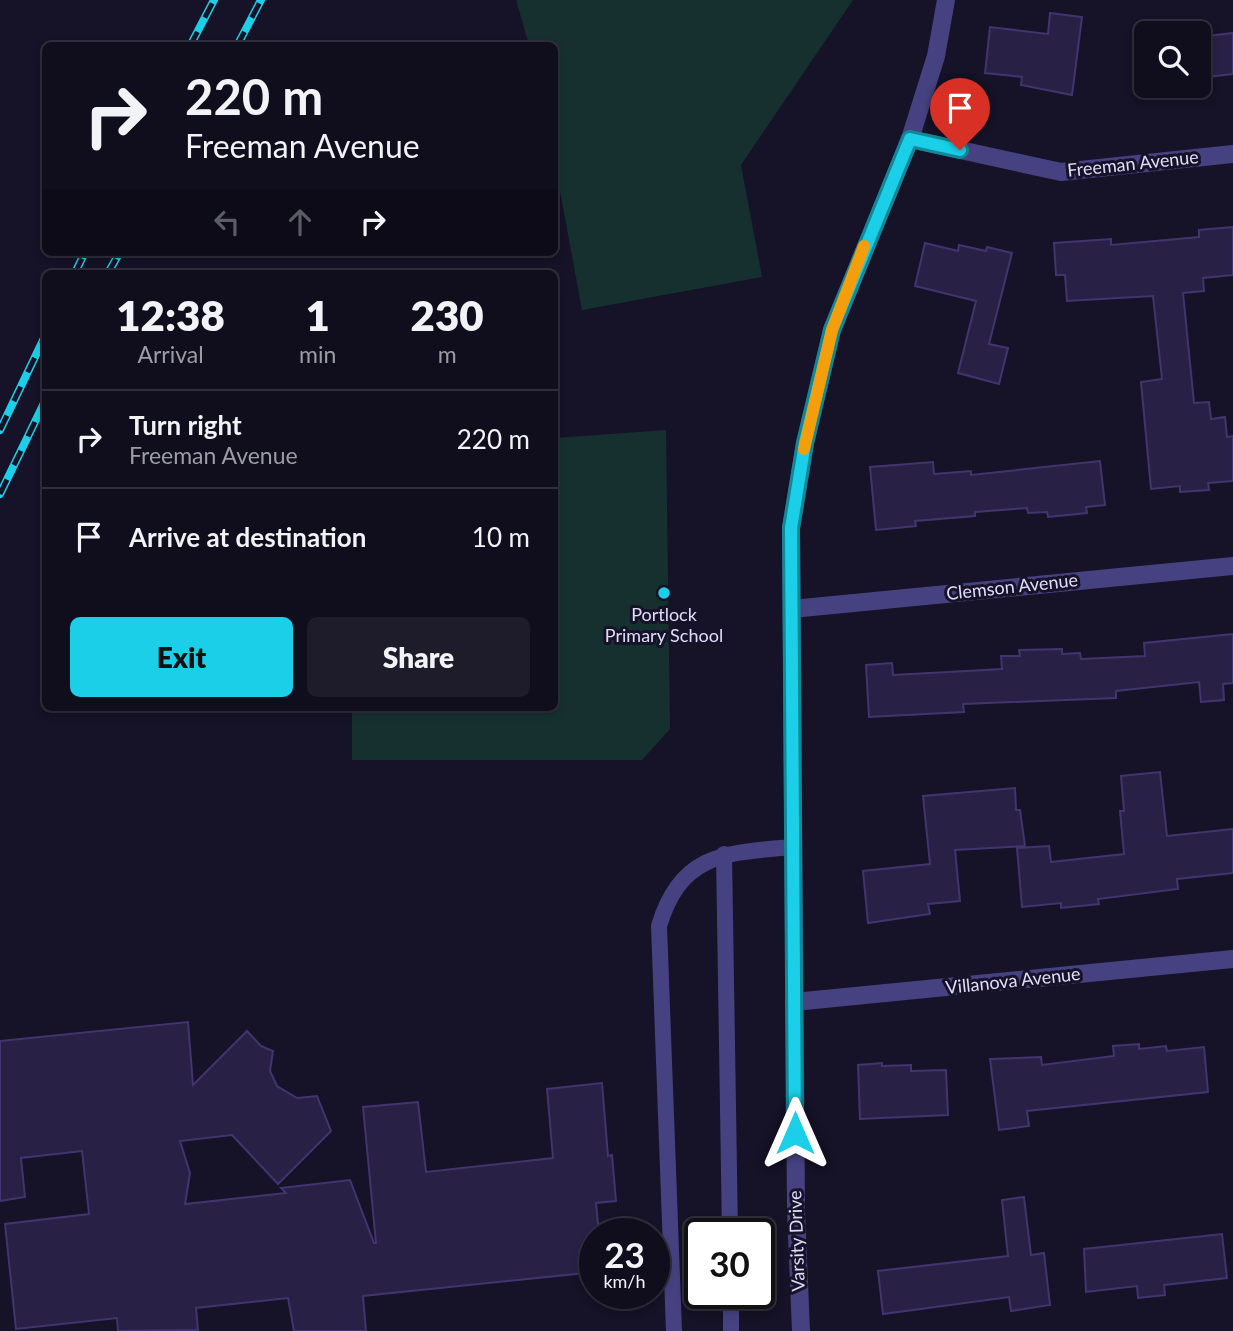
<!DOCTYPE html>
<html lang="en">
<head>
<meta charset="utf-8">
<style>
	body { margin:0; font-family:Lato,sans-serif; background:#1e1c2a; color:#f1f3f6; height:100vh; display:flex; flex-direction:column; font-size:26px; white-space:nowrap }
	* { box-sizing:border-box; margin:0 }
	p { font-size:23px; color:#9c9ca4 }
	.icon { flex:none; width:38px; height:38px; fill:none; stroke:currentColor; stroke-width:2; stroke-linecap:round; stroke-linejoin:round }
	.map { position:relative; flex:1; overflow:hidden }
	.drawer { position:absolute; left:42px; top:270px; width:516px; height:441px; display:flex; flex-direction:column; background:#100e1d; border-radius:10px; box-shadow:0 4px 10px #0003,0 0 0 2px #302e3b }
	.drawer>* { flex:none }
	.guide { position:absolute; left:42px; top:42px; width:516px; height:214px; border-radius:10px; box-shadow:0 4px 10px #0003,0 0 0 2px #302e3b; background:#100e1d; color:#f1f3f6; overflow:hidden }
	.buttons { position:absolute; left:1134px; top:21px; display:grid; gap:14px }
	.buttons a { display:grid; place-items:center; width:77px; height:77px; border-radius:10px; background:#100e1d; box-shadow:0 4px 10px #0003,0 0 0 2px #302e3b; font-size:35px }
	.speed { position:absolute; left:579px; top:1218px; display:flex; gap:14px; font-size:35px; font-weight:700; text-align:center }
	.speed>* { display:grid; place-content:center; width:91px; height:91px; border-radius:50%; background:#100e1d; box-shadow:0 4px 10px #0003,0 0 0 2px #302e3b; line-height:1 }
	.speed small { font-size:18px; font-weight:400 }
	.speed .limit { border:4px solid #111; border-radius:10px; background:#fff; color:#111 }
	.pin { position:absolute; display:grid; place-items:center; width:60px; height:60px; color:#fff; margin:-72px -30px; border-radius:50% 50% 50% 0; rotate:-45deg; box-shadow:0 0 7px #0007 }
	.pin .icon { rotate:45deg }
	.me { position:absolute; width:77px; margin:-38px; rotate:0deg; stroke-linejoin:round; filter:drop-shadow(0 0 5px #0008) }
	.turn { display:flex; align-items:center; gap:24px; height:147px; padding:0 28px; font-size:32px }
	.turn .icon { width:91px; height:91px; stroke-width:2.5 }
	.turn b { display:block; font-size:49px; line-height:60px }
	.lanes { display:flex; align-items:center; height:66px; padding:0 28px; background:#0003; justify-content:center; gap:35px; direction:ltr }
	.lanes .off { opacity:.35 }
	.eta { display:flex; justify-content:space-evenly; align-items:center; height:119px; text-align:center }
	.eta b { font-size:42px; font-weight:800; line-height:49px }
	.cta { display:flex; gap:14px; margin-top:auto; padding:14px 28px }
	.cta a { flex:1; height:80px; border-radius:10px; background:#1bcfe8; color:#111; font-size:28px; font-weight:800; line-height:80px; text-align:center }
	.cta a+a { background:#1e1c2a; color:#f1f3f6 }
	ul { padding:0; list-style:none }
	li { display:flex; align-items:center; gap:21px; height:98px; padding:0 28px; border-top:2px solid #302e3b }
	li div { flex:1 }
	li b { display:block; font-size:26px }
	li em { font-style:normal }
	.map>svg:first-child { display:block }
	.green { fill:#163030 }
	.building { fill:#292046; stroke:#42356f; stroke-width:2 }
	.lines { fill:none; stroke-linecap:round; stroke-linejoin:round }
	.service { stroke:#464281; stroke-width:16 }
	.minor { stroke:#464281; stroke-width:18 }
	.rail-casing { stroke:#1bcfe8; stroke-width:8 }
	.rail { stroke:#161227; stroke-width:5; stroke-dasharray:16; stroke-linecap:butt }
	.route-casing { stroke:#128797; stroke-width:18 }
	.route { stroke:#1bcfe8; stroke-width:12 }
	.slow { stroke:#f59e0b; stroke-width:12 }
	.poi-dot { fill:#1bcfe8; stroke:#161227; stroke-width:2.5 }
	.labels { text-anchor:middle; stroke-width:6; stroke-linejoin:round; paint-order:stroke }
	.street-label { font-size:18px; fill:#e0dbfb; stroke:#161227 }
	.poi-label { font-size:18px; fill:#e0dbfb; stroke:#161227 }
</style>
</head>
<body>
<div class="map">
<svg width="1233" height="1331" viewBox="0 0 1233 1331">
	<rect width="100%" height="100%" fill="#161227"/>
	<g class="green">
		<polygon points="516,0 853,0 741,165 762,277 582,310 555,164 555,46 529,45"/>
		<polygon points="666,430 670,729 642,760 352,760 352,707 555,707 555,438"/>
	</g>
	<g class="building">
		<polygon points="1050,13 1082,17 1072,95 1021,85 1022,77 985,73 990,27 1048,34"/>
		<polygon points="1233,33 1233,74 1199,78 1199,37"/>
		<polygon points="1233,227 1233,275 1203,278 1204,291 1183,293 1194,403 1209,402 1211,419 1225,417 1227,437 1233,436 1233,481 1208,483 1209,490 1180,492 1180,486 1151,489 1141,382 1162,379 1153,296 1067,301 1065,275 1056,275 1054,243 1111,239 1111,245 1199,237 1199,230"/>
		<polygon points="925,243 958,251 959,245 986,251 987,247 1012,253 989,344 1008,348 999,384 958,373 976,301 915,286"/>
		<polygon points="1100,461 1105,505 1086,507 1087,513 1048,517 1047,512 1028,513 1027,508 975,512 975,516 915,521 916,526 876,530 870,467 933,462 934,474 971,471 971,475"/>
		<polygon points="1233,634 1233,683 1223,684 1224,700 1201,702 1199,682 1116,691 1116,698 963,704 964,712 869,717 866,665 892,663 893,675 1002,669 1001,656 1020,656 1019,650 1062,649 1062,654 1080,653 1081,659 1145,656 1144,643"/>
		<polygon points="1160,772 1167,836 1233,829 1233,873 1177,879 1178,889 1098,899 1099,904 1061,908 1061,903 1022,907 1017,848 1049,846 1051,862 1124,854 1120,811 1124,811 1121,776"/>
		<polygon points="1015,788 1016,810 1020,810 1025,846 955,850 960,901 928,904 930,914 868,923 863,871 930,864 923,796"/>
		<polygon points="188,1022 193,1085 247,1031 261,1046 273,1051 270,1071 277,1086 297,1098 317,1096 331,1131 278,1184 232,1135 180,1141 190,1173 185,1204 286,1193 281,1188 350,1180 374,1243 376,1243 363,1107 418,1102 426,1172 553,1158 547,1089 602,1083 608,1156 612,1155 616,1201 596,1203 599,1234 595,1234 595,1272 363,1296 366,1331 294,1331 288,1298 196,1308 198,1330 118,1331 117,1318 16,1329 5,1224 89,1214 82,1151 21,1158 25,1197 0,1201 0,1041"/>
		<polygon points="1139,1044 1139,1049 1166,1046 1167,1051 1204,1047 1208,1092 1027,1111 1029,1126 999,1130 990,1059 1041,1057 1042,1065 1114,1056 1113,1046"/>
		<polygon points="882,1063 882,1066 911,1065 911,1071 946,1070 948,1115 860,1119 858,1065"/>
		<polygon points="1024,1197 1031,1255 1044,1253 1050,1305 1011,1311 1009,1297 883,1314 878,1271 1008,1256 1002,1200"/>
		<polygon points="1222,1234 1227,1278 1164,1285 1165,1295 1138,1298 1137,1286 1086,1292 1084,1249"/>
	</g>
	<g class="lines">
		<g class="service">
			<polyline points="724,854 730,1234"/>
			<polyline points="731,1293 731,1331"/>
			<path d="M 674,1331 L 659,926 C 681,852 727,853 793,847"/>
		</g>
		<g class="minor">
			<polyline points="910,139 1061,172 1233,154"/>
			<polyline points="792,609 1233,566"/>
			<polyline points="794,1002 1233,959"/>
			<polyline points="801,1331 796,1211 791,528 805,443 832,330 910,139 936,56 946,0"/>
		</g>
		<g class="rail-casing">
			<g id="rail">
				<polyline points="190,46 214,0"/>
				<polyline points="237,46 261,0"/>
				<polyline points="75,273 85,252"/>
				<polyline points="108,273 120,252"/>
				<polyline points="0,430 46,334"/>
				<polyline points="0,494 46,399"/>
			</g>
		</g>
		<use href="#rail" class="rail"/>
	</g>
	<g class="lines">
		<g class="route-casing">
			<polyline id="route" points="795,1133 791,528 805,443 832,330 910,139 960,150"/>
		</g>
		<use href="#route" class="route"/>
		<polyline class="slow" points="804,449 832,330 864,246"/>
	</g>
	<circle class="poi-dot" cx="664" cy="593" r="7"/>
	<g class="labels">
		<g class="street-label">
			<text transform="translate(1133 164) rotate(-6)" y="6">Freeman Avenue</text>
			<text transform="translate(1012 587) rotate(-6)" y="6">Clemson Avenue</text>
			<text transform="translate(1013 981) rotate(-6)" y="6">Villanova Avenue</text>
			<text transform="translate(797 1241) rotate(-92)" y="6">Varsity Drive</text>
		</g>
		<g class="poi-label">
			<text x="664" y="621">Portlock<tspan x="664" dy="21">Primary School</tspan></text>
		</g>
	</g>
</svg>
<div class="buttons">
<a><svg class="icon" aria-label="search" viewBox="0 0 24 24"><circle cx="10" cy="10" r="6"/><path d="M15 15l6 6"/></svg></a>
</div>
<div class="speed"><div>23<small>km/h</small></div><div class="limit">30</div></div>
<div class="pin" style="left:960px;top:150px;background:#d93025"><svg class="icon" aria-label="arrive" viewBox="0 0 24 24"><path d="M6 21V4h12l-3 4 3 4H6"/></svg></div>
<svg class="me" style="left:795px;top:1133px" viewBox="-20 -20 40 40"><path d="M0-17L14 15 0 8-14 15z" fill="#1bcfe8" stroke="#fff" stroke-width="4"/></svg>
<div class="guide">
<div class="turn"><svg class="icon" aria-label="right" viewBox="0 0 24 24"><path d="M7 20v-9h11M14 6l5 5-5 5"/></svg><div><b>220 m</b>Freeman Avenue</div></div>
<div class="lanes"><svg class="icon off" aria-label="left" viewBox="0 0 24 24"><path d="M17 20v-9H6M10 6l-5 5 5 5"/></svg><svg class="icon off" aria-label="ahead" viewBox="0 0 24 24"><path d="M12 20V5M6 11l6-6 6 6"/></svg><svg class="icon" aria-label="right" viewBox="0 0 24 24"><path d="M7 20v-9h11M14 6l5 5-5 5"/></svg></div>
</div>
<section class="drawer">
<div class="eta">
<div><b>12:38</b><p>Arrival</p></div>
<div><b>1</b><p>min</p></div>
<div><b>230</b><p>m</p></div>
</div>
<ul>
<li><svg class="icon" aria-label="right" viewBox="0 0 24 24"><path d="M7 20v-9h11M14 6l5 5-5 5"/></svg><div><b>Turn right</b><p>Freeman Avenue</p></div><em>220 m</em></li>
<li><svg class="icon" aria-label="arrive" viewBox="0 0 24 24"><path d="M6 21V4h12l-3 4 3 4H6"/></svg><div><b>Arrive at destination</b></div><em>10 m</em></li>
</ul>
<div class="cta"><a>Exit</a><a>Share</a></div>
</section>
</div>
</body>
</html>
